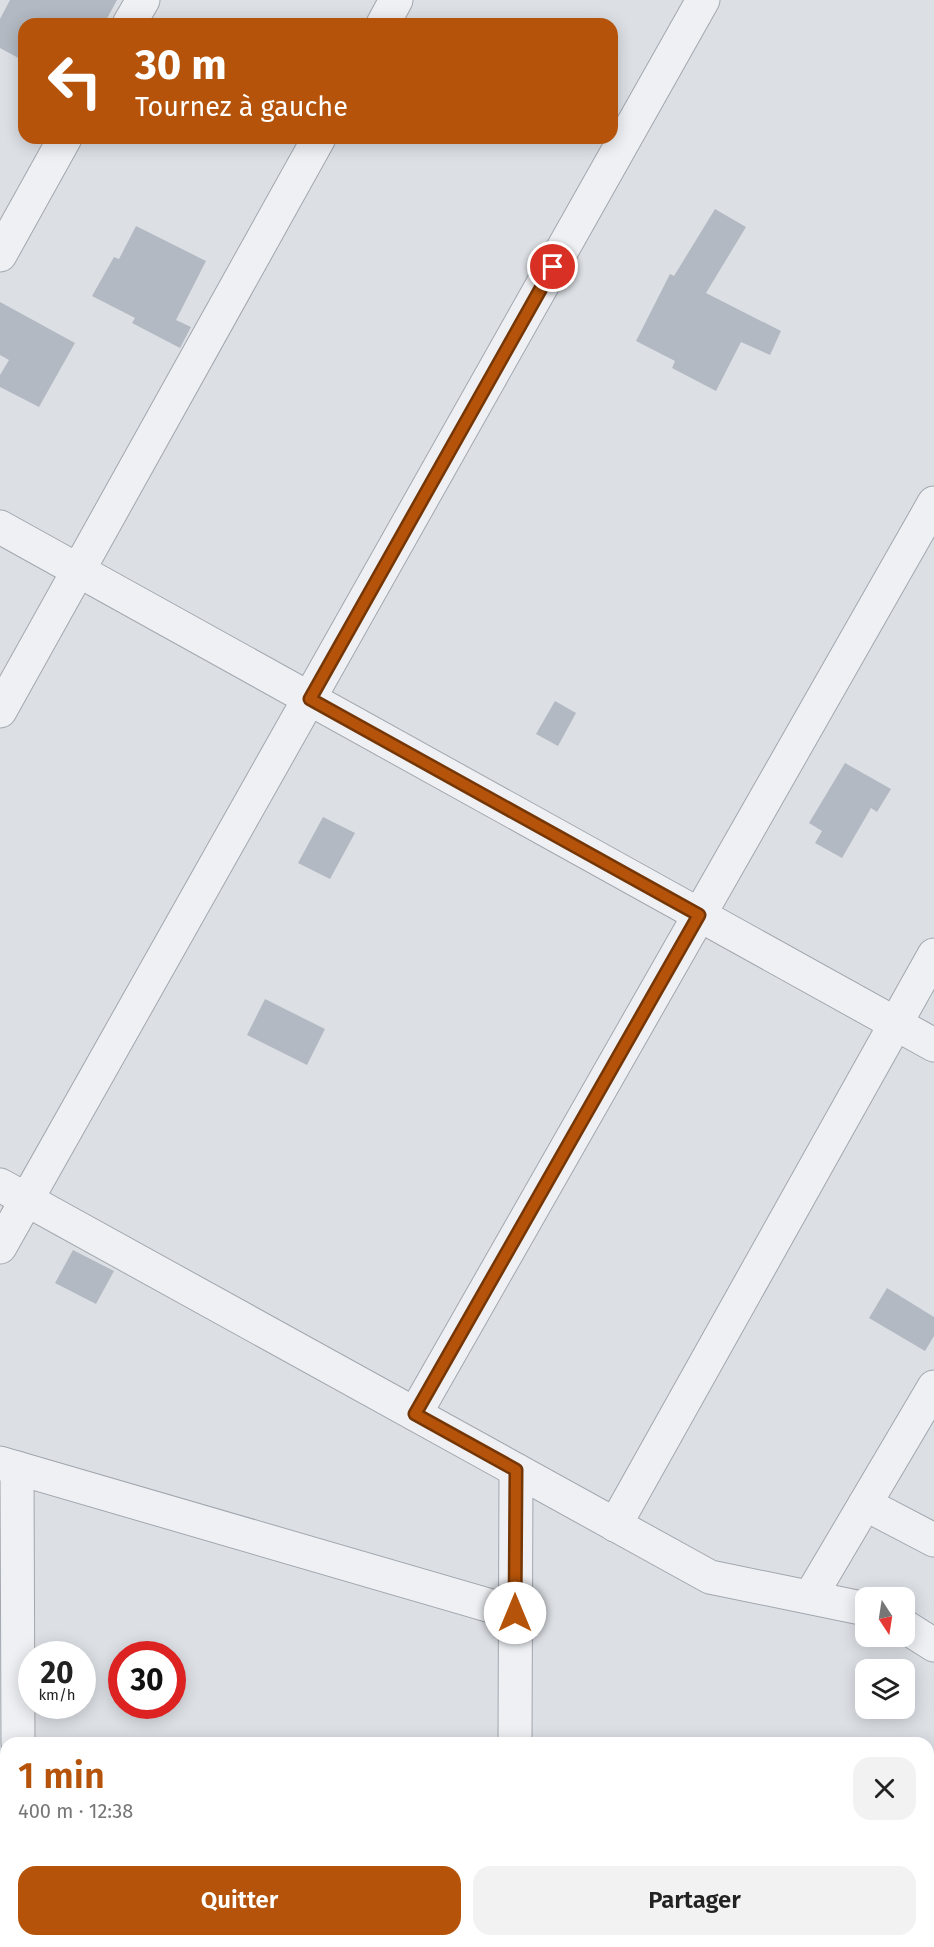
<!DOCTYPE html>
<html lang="fr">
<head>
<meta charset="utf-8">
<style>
	body { margin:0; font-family:"Fira Sans",sans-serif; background:#f2f2f2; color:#222; height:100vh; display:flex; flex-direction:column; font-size:22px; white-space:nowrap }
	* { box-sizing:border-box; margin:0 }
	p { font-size:20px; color:#767676 }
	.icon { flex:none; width:33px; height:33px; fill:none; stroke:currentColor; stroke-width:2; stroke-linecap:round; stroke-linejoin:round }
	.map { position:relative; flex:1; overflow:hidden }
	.details { position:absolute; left:0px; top:1737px; width:934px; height:210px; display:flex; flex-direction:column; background:#fff; border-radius:18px 18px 0 0; box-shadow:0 3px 15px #0003 }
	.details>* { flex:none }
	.banner { position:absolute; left:18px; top:18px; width:600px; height:126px; border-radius:18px; box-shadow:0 3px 15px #0003; background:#b45309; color:#fff; overflow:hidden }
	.needle { width:39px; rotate:168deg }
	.controls { position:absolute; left:855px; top:1587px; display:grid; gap:12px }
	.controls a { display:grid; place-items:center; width:60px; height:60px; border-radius:12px; background:#fff; box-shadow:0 3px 15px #0003; font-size:30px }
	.speed { position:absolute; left:18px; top:1641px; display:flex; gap:12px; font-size:30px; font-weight:700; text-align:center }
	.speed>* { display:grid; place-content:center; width:78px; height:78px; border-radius:50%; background:#fff; box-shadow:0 3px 15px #0003; line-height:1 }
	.speed small { font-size:15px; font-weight:400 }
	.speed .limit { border:9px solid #d22; background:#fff; color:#111 }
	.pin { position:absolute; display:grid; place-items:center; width:51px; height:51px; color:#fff; margin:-26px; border:3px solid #fff; border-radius:50%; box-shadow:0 2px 6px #0007 }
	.me { position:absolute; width:66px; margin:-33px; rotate:0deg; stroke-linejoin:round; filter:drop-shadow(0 0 4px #0008) }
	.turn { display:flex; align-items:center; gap:21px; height:126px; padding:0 18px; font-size:27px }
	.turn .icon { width:78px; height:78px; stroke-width:2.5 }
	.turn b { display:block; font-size:42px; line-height:51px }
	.round { display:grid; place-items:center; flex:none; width:63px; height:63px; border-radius:18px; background:#f2f2f2 }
	.overview { display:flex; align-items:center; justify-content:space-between; height:102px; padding:0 18px }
	h1 { font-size:36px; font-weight:600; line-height:45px; color:#b45309 }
	.primary-button { display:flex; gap:12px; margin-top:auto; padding:12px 18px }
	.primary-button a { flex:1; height:69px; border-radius:18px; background:#b45309; color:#fff; font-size:24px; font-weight:600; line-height:69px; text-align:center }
	.primary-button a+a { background:#f2f2f2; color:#222 }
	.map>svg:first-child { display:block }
	.building { fill:#b3b9c2 }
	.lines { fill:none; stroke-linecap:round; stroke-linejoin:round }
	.street-casing { stroke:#a2a7af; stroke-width:35 }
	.street { stroke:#eef0f4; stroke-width:33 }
	.route-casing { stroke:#753606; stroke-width:15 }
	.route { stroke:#b45309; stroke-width:10 }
</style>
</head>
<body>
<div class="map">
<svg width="934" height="1947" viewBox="0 0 934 1947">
	<rect width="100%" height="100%" fill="#dce0e5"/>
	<g class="building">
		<polygon points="10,0 117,0 104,24 24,24 24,61 0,48 0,19"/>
		<polygon points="715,209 746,227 706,293 781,331 770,355 741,342 716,391 672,368 675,361 636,341 670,274 674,276"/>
		<polygon points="136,226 206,261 176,320 191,327 180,348 132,323 135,318 92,296 114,257 119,259"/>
		<polygon points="0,302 75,343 39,407 0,387 0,375 9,360 0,355"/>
		<polygon points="555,701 576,713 558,746 536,734"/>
		<polygon points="845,763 891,789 877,812 871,808 842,858 815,843 822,831 809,823"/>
		<polygon points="323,817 355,833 330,879 298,863"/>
		<polygon points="265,999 325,1029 307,1065 247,1035"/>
		<polygon points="73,1250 114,1271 96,1304 55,1283"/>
		<polygon points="887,1288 934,1317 934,1336 925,1351 869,1318"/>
	</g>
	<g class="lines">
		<g class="street-casing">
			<g id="street">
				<polyline points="129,24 143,0"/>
				<polyline points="383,24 396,0"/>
				<polyline points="0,255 65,138"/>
				<polyline points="0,527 934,1045"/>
				<polyline points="0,711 319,138"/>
				<polyline points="0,1185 710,1577 866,1609"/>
				<polyline points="0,1247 703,0"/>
				<polyline points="415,1414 934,503"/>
				<polyline points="0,1463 515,1613"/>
				<polyline points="17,1468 18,1743"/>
				<polyline points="865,1504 934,1540"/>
				<polyline points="615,1525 934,955"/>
				<polyline points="810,1597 934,1387"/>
				<polyline points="904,1626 934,1645"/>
				<polyline points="515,1743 516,1470"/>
				<polyline points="19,1941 19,1947"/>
				<polyline points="514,1947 514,1941"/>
			</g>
		</g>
		<use href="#street" class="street"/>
	</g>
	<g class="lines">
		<g class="route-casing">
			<polyline id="route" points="515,1613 516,1470 415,1414 699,915 310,699 553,267"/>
		</g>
		<use href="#route" class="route"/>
	</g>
</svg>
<div class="controls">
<a><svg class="needle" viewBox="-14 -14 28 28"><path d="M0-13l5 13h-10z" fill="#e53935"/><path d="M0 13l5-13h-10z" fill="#767676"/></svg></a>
<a><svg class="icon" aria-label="layers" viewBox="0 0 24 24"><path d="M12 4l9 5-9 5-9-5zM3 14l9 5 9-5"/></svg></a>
</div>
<div class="speed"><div>20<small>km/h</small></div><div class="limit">30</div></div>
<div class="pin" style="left:553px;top:267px;background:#d93025"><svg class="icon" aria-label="arrive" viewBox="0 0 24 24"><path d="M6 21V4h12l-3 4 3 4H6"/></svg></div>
<svg class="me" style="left:515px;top:1613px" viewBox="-20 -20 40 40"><circle r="19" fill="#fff"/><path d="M0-13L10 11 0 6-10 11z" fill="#b45309"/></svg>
<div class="banner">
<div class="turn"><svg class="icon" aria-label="left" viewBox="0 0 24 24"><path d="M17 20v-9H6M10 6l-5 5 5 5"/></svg><div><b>30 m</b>Tournez à gauche</div></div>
</div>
<section class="details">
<div class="overview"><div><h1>1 min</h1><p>400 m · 12:38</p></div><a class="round"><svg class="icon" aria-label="close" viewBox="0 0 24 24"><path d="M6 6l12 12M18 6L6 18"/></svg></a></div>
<div class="primary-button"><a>Quitter</a><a>Partager</a></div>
</section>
</div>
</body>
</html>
